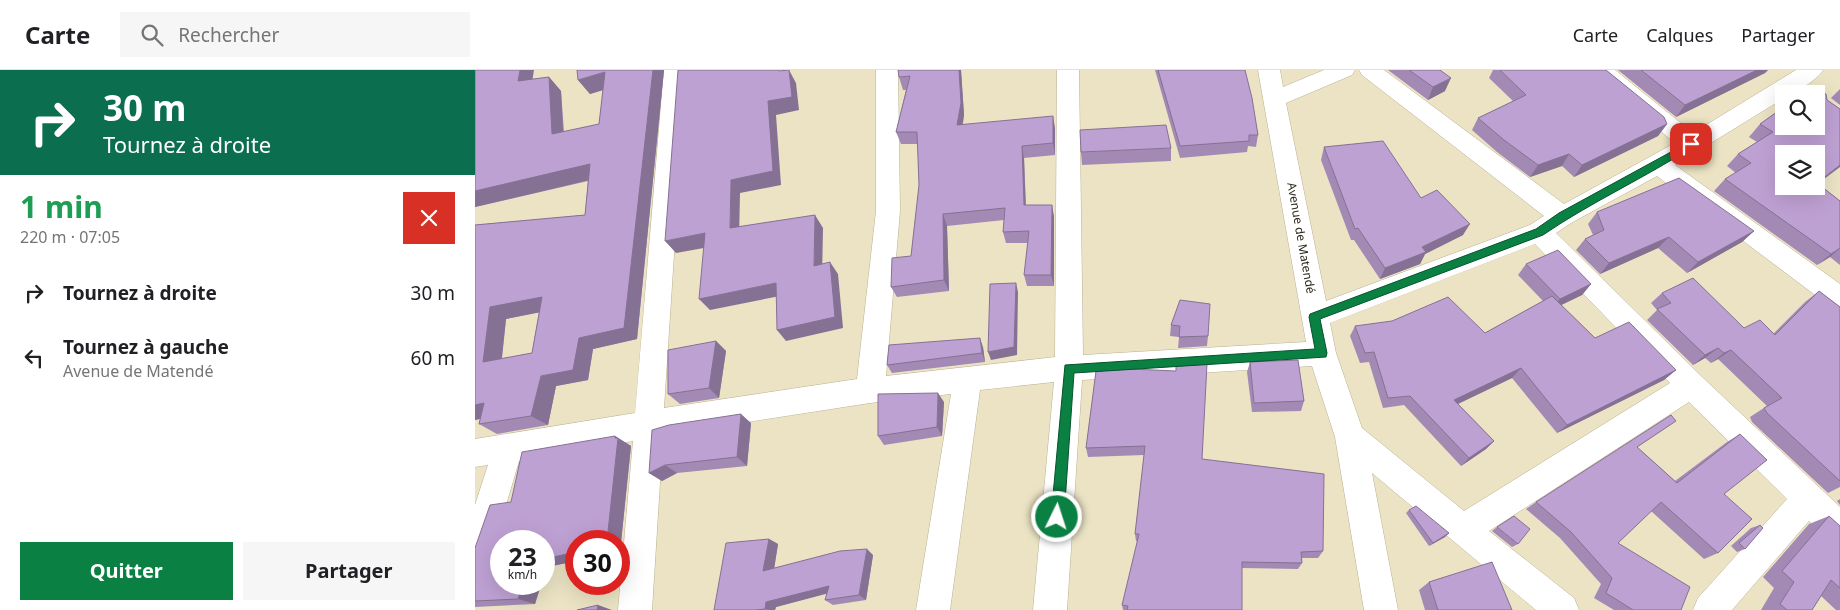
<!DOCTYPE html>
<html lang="fr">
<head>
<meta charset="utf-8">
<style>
	body { margin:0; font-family:"Noto Sans",sans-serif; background:#f6f6f6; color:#202124; height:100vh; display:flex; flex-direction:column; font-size:19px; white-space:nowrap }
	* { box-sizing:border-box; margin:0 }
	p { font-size:16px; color:#757577 }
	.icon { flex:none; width:28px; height:28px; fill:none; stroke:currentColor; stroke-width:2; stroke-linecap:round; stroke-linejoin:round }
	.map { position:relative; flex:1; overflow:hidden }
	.panel { display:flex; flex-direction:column; background:#fff; width:475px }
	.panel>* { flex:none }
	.guide { background:#0b6e4f; color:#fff; overflow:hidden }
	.fabs { position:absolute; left:1300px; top:15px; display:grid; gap:10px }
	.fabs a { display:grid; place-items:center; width:50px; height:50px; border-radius:0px; background:#fff; box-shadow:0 5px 20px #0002; font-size:25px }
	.speed { position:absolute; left:15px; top:460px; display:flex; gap:10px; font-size:25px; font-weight:700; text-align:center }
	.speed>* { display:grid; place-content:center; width:65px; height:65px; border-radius:50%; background:#fff; box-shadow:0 5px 20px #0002; line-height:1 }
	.speed small { font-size:12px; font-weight:400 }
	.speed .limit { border:8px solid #d22; background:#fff; color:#111 }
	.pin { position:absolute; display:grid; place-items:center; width:42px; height:42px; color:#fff; margin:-21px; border-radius:10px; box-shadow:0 2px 8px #0006 }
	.me { position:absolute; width:55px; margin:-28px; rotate:4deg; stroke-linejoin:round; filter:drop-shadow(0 0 4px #0008) }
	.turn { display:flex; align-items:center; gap:18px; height:105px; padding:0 20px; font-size:22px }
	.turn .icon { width:65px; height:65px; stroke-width:2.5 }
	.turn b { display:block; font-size:35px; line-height:42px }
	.round { display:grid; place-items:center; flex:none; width:52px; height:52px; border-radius:0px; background:#f6f6f6 }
	.headline { display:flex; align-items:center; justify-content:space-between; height:85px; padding:0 20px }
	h1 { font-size:30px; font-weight:700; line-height:38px; color:#1e9e55 }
	.button { display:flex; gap:10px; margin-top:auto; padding:10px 20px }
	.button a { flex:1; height:58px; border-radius:0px; background:#0b8043; color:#fff; font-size:20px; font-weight:700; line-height:58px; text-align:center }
	.button a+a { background:#f6f6f6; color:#202124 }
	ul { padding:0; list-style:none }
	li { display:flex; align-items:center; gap:15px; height:65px; padding:0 20px }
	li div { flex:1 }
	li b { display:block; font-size:19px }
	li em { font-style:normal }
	header { display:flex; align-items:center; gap:30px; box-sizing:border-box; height:70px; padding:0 25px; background:#fff; border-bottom:1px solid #e0e0e0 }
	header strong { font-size:24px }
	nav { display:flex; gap:28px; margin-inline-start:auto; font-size:18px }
	.search { width:350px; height:45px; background:#f6f6f6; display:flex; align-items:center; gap:12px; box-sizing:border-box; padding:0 18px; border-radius:0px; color:#757577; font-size:19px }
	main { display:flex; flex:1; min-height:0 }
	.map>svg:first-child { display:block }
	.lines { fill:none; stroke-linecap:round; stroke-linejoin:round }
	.minor-casing { stroke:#b9b193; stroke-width:1 }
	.minor { fill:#fff; fill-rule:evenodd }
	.wall { fill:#a38ab5; fill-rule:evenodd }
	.shaded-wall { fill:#857194 }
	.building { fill:#bea1d3; stroke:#857194; fill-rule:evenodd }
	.route { fill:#0b8043; stroke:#07532c }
	.labels { text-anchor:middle; stroke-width:4.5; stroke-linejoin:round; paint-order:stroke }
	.street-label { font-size:12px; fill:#2c281d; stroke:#fff }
</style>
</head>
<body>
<header>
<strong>Carte</strong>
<div class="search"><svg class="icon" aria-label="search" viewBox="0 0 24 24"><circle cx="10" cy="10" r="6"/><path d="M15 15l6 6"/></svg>Rechercher</div>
<nav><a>Carte</a><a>Calques</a><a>Partager</a></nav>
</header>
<main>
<section class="panel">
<div class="guide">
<div class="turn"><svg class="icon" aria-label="right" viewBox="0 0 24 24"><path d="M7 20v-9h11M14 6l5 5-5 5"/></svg><div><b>30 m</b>Tournez à droite</div></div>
</div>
<div class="headline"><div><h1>1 min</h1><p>220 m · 07:05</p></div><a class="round" style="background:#d93025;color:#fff"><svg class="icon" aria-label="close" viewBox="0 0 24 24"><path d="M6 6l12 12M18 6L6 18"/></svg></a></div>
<ul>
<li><svg class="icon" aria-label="right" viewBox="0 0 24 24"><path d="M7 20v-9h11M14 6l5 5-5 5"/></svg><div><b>Tournez à droite</b></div><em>30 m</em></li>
<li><svg class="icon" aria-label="left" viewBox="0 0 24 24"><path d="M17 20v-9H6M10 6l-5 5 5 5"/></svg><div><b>Tournez à gauche</b><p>Avenue de Matendé</p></div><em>60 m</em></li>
</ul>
<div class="button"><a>Quitter</a><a>Partager</a></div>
</section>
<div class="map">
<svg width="1365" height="540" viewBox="0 0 1365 540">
	<rect width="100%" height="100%" fill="#ebe3c4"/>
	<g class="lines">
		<g class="minor-casing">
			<path id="minor" d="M 189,0 L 211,0 L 189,338 L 382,309 L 401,141 L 401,0 L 423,0 L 425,141 L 411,306 L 580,287 L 582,0 L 604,0 L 608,285 L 831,272 L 783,0 L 805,0 L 808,17 L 849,0 L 880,0 L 877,5 L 811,33 L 851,231 L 1055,155 L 1069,146 L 887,5 L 884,0 L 909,0 L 1089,134 L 1200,73 L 1118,5 L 1115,0 L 1140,0 L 1218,63 L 1321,0 L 1348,0 C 1342,10 1320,24 1309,24 L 1309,28 L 1200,95 L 1365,214 L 1365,240 L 1356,237 L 1182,106 L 1096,153 L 1081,163 L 1226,306 L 1365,437 L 1365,475 L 1354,470 L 1334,451 L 1257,540 L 1218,540 L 1223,528 L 1312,429 L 1214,332 L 1014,461 L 1099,528 L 1104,540 L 1061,540 L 897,403 L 923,540 L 889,540 L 860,367 L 837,296 L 607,310 L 592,540 L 558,540 L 579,312 L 505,320 L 475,540 L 441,540 L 476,324 L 395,333 L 188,365 L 177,540 L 143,540 L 158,371 L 44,391 L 16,486 L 11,497 L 0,502 L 0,435 L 13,395 L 0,397 L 0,369 L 160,343 ZM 1060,174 L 1195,313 L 989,441 L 887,358 L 861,283 L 855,253 Z"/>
		</g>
		<use href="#minor" class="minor"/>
	</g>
	<g class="wall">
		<path d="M 0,0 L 58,9 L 74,7 L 86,21 L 89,62 L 124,54 L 128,20 L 115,24 L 103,10 L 189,0 L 162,269 L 118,279 L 113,310 L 81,316 L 73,355 L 22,364 L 4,354 L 5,349 L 0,350 L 0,155 L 110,145 L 113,111 L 0,137 ZM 64,242 L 57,283 L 27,289 L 31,249 Z"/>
		<polygon points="486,0 489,45 488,54 580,58 580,85 549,88 551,135 579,146 579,216 552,216 549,205 553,173 531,173 528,162 529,150 472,156 474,221 422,227 416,217 436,186 444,115 443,74 426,74 421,62 431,20 428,20 424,7"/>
		<polygon points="680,0 770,0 783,65 781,77 773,76 772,82 705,88"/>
		<polygon points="913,0 965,0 970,21 953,30"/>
		<polygon points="1018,0 1131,0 1192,54 1183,66 1099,107 1087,96 1055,107 1022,82 997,60 1003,48 1038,31 1014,8"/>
		<polygon points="1143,0 1293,0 1290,3 1201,47"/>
		<polygon points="1365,19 1365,35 1356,28"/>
		<polygon points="1309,37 1343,114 1365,131 1365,195 1355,187 1342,195 1239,121 1250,109 1261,103 1252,96 1263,84 1282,72 1274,67 1285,54"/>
		<polygon points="849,77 946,128 988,165 950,184 945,194 905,209 879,170 876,170 846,90"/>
		<polygon points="696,78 696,91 607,95 606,82"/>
		<polygon points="1122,142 1279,161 1267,172 1212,203 1183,178 1125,204 1101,180 1110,169 1118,165 1113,154"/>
		<polygon points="1051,194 1116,214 1107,225 1086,235 1120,268 1201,300 1189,310 1082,363 1037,308 983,334 1019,371 1011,379 986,396 929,335 908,338 894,292 885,293 875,266 880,256 1010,263 1068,231 1043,205"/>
		<polygon points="1344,221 1365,237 1365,417 1353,423 1277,352 1275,347 1292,336 1243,289 1236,293 1230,288 1218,295 1172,250 1182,240 1176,233 1187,223 1269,258 1299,263 1330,232"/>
		<polygon points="705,230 733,266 732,276 703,278 704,267 695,266 696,255"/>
		<polygon points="241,271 251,281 244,328 205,334 193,324"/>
		<polygon points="508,277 510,292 417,303 412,295"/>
		<polygon points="775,292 829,331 826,341 777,342 772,302"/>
		<polygon points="621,301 727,389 848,481 843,488 827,488 827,493 823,499 767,498 767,540 648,540 647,535 663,471 661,471 660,464 669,385 613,387 611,378"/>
		<polygon points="469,332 467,366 409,375 403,366"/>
		<polygon points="276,353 272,396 202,403 187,411 174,403"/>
		<polygon points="1189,359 1162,377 1200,411 1252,372 1265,364 1249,424 1243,483 1229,489 1176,441 1143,473 1206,540 1139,540 1119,528 1126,514 1085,468 1051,439 1061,432"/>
		<polygon points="140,366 156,376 145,482 144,482 144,471 101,471 101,491 72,497 60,534 0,537 0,478 36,432"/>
		<polygon points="1365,429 1365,435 1362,431"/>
		<polygon points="934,440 974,463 970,467 954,476 931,443"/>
		<polygon points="1354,446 1365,456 1365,540 1361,540 1346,526 1337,540 1286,540 1299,518 1288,507 1334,454"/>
		<polygon points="1285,455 1270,479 1262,482 1256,476 1276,458"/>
		<polygon points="1022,457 1043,474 1037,477 1017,461"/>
		<polygon points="294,469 303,474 299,498 398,485 391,530 358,535 350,530 352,523 301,537 300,540 239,540"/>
		<polygon points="954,512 1037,540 950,540 944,520"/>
	</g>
	<g class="shaded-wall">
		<polygon points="45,0 59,0 55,25 43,11"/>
		<polygon points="178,0 189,0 162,269 118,279 113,310 81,316 73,355 56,346 66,306 104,268"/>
		<polygon points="314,0 321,13 324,40 301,45 306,115 265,123 264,170 255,158 256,110 293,31"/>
		<polygon points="484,0 486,0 489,45 485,67 482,55"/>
		<polygon points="1282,0 1293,0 1290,3 1201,47 1210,35"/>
		<polygon points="130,2 141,16 115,24 103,10"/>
		<polygon points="74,7 86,21 89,78 77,64"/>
		<polygon points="976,8 970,21 953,30 958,17"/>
		<polygon points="578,46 580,58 580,85 578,73"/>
		<polygon points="1192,54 1183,66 1099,107 1107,95"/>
		<polygon points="547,76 549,88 551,147 549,135"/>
		<polygon points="1094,84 1087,96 1055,107 1063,95"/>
		<polygon points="115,94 127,107 0,137 0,121"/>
		<polygon points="1365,95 1365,97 1341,115 1341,114"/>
		<polygon points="577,135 579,146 579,216 576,205"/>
		<polygon points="468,144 472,156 474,221 469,210"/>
		<polygon points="340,145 348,158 347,208 339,196"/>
		<polygon points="995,154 988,165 950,184 945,194 905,209 910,198 947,177"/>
		<polygon points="1279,161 1267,172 1212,203 1223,192"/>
		<polygon points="230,163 240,176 201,183 190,171"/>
		<polygon points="1194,167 1183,178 1125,204 1134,193"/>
		<polygon points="1365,178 1355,187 1342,195 1356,184"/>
		<polygon points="355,192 363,204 368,258 311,271 302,260"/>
		<polygon points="301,213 310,225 235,240 224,229"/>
		<polygon points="541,213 543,222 542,285 516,290 513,282"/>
		<polygon points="1116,214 1107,225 1076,240 1085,229"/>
		<polygon points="67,227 82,239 31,249 25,303 8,292 15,237"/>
		<polygon points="505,268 508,277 510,292 507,283"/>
		<polygon points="241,271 251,281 244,328 234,318"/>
		<polygon points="1243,278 1230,288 1218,295 1230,285"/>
		<polygon points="1256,280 1243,289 1236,293 1249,283"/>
		<polygon points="1046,298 1037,308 972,339 979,330"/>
		<polygon points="1201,300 1189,310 1082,363 1092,355"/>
		<polygon points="463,323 469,332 467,366 462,357"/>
		<polygon points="9,333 27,343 0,350 0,335"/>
		<polygon points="266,344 276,353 272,396 262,387"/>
		<polygon points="140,366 156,376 145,482 144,482 144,471 132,471"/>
		<polygon points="1019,371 1011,379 986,396 994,388"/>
		<polygon points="190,395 202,403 187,411 174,403"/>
		<polygon points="974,463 970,467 954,476 958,473"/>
		<polygon points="294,469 303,474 298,506 288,501"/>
		<polygon points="392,479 398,485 391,530 384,525"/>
		<polygon points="101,482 101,491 72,497 69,506 69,489"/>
		<polygon points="48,514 66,514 60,534 43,529"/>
		<polygon points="354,516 362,521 301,537 300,540 294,540 290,539 291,532"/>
		<polygon points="123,535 137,540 122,540"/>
	</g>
	<g class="building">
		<path d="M 0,0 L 45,0 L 43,11 L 74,7 L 77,64 L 124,54 L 130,2 L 103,10 L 102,0 L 178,0 L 149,258 L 104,268 L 98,300 L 66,306 L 56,346 L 4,354 L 9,333 L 0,335 L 0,155 L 110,145 L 115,94 L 0,121 ZM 67,227 L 57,283 L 8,292 L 15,237 Z"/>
		<polygon points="203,0 303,0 304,1 314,0 317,27 293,31 298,101 256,110 255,158 340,145 339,196 355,192 360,247 302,260 301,213 224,229 230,163 190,171"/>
		<polygon points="423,0 484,0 486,33 482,55 578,46 578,73 547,76 549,135 577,135 576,205 549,205 554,161 528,162 530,138 468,144 469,210 416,217 417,188 436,186 444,115 442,62 421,62 435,6 424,7"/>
		<polygon points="683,0 770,0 777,28 783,65 774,65 774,71 705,76"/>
		<polygon points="934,0 965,0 976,8 958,17"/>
		<polygon points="1025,0 1131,0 1189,47 1192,54 1107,95 1094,84 1063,95 1029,70 1003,48 1051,25"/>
		<polygon points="1166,0 1282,0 1210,35"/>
		<path d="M 1344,20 L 1351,24 L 1352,30 L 1365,39 L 1365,95 L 1342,113 L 1365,131 L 1365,178 L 1356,184 L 1250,109 L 1276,93 L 1263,84 L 1298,62 L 1285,54 L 1309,37 L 1309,56 L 1341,56 L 1341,24 L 1334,24 ZM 1309,84 L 1341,84 L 1341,116 L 1309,116 Z"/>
		<polygon points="691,55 696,78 606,82 605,60"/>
		<polygon points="908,71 946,128 962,120 995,154 947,177 951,182 910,198 883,158 880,159 849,77"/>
		<polygon points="1204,108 1279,161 1223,192 1194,167 1134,193 1110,169 1129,160 1122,142"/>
		<polygon points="1083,180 1116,214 1085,229 1051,194"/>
		<polygon points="1218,208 1269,258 1285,250 1300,265 1344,221 1365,237 1365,411 1292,343 1289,338 1307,328 1256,280 1249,283 1243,278 1230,285 1182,239 1196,233 1187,223"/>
		<polygon points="541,213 539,277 513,282 515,214"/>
		<polygon points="1077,226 1120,268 1154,252 1201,300 1092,355 1046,298 979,330 1019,371 994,388 935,326 913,328 899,282 890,283 880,256 917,251 973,227 1010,263"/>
		<polygon points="705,230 735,234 733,266 704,267 705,256 696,255"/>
		<polygon points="505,268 507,283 412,295 414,275"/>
		<polygon points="241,271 234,318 193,324 193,280"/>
		<polygon points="823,290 829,331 779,333 775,292"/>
		<polygon points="732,294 727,389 849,404 848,481 826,482 827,493 767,492 767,540 652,540 653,536 647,535 664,464 660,464 670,376 611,378 621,301 655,299 701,301 701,296"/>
		<polygon points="463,323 462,357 403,366 403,324"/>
		<polygon points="266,344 262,387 190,395 174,403 177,360 194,355"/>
		<polygon points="1196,345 1201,351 1162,377 1202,413 1265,364 1292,390 1249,424 1277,449 1243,483 1186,432 1143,473 1215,517 1206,540 1158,540 1131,523 1137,508 1096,462 1061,432"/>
		<polygon points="140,366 140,368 143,368 132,471 101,471 101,482 69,489 69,471 26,471 26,514 48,514 43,529 0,531 0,478 15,435 36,432 47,382"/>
		<polygon points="941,436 974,463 958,473 934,440"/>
		<polygon points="1039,446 1055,459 1043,474 1022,457"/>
		<polygon points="1354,446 1365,456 1365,518 1356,510 1337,540 1312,540 1305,534 1319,512 1307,501"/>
		<polygon points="1285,455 1288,458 1270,479 1264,473"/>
		<polygon points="294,469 288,501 365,481 392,479 384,525 350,530 354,516 291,532 290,539 280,540 239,540 251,473"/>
		<polygon points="1017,492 1037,540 963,540 954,512"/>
		<polygon points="123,535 122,540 102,540"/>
	</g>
	<path class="route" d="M 1216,71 L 1221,74 L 1219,76 C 1170,108 1116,132 1068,165 L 845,249 L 852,283 L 851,287 L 599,303 L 589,447 L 587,451 L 582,453 L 578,451 L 576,447 L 590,295 L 840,279 L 834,247 L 835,244 L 1061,159 L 1084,143 Z"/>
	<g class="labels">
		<g class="street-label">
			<text transform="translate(826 168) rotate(80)" y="4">Avenue de Matendé</text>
		</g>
	</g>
</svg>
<div class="fabs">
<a><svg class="icon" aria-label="search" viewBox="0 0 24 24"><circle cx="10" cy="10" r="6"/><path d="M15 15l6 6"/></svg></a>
<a><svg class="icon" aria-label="layers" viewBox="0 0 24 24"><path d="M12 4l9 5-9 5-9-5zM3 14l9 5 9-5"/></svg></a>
</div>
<div class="speed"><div>23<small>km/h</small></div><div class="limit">30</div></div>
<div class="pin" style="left:1216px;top:74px;background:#d93025"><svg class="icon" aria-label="arrive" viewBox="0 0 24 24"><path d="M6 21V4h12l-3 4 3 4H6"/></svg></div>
<svg class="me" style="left:582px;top:447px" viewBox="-20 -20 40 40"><circle r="17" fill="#0b8043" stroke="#fff" stroke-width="3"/><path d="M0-11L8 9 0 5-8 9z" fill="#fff"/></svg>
</div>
</main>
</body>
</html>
